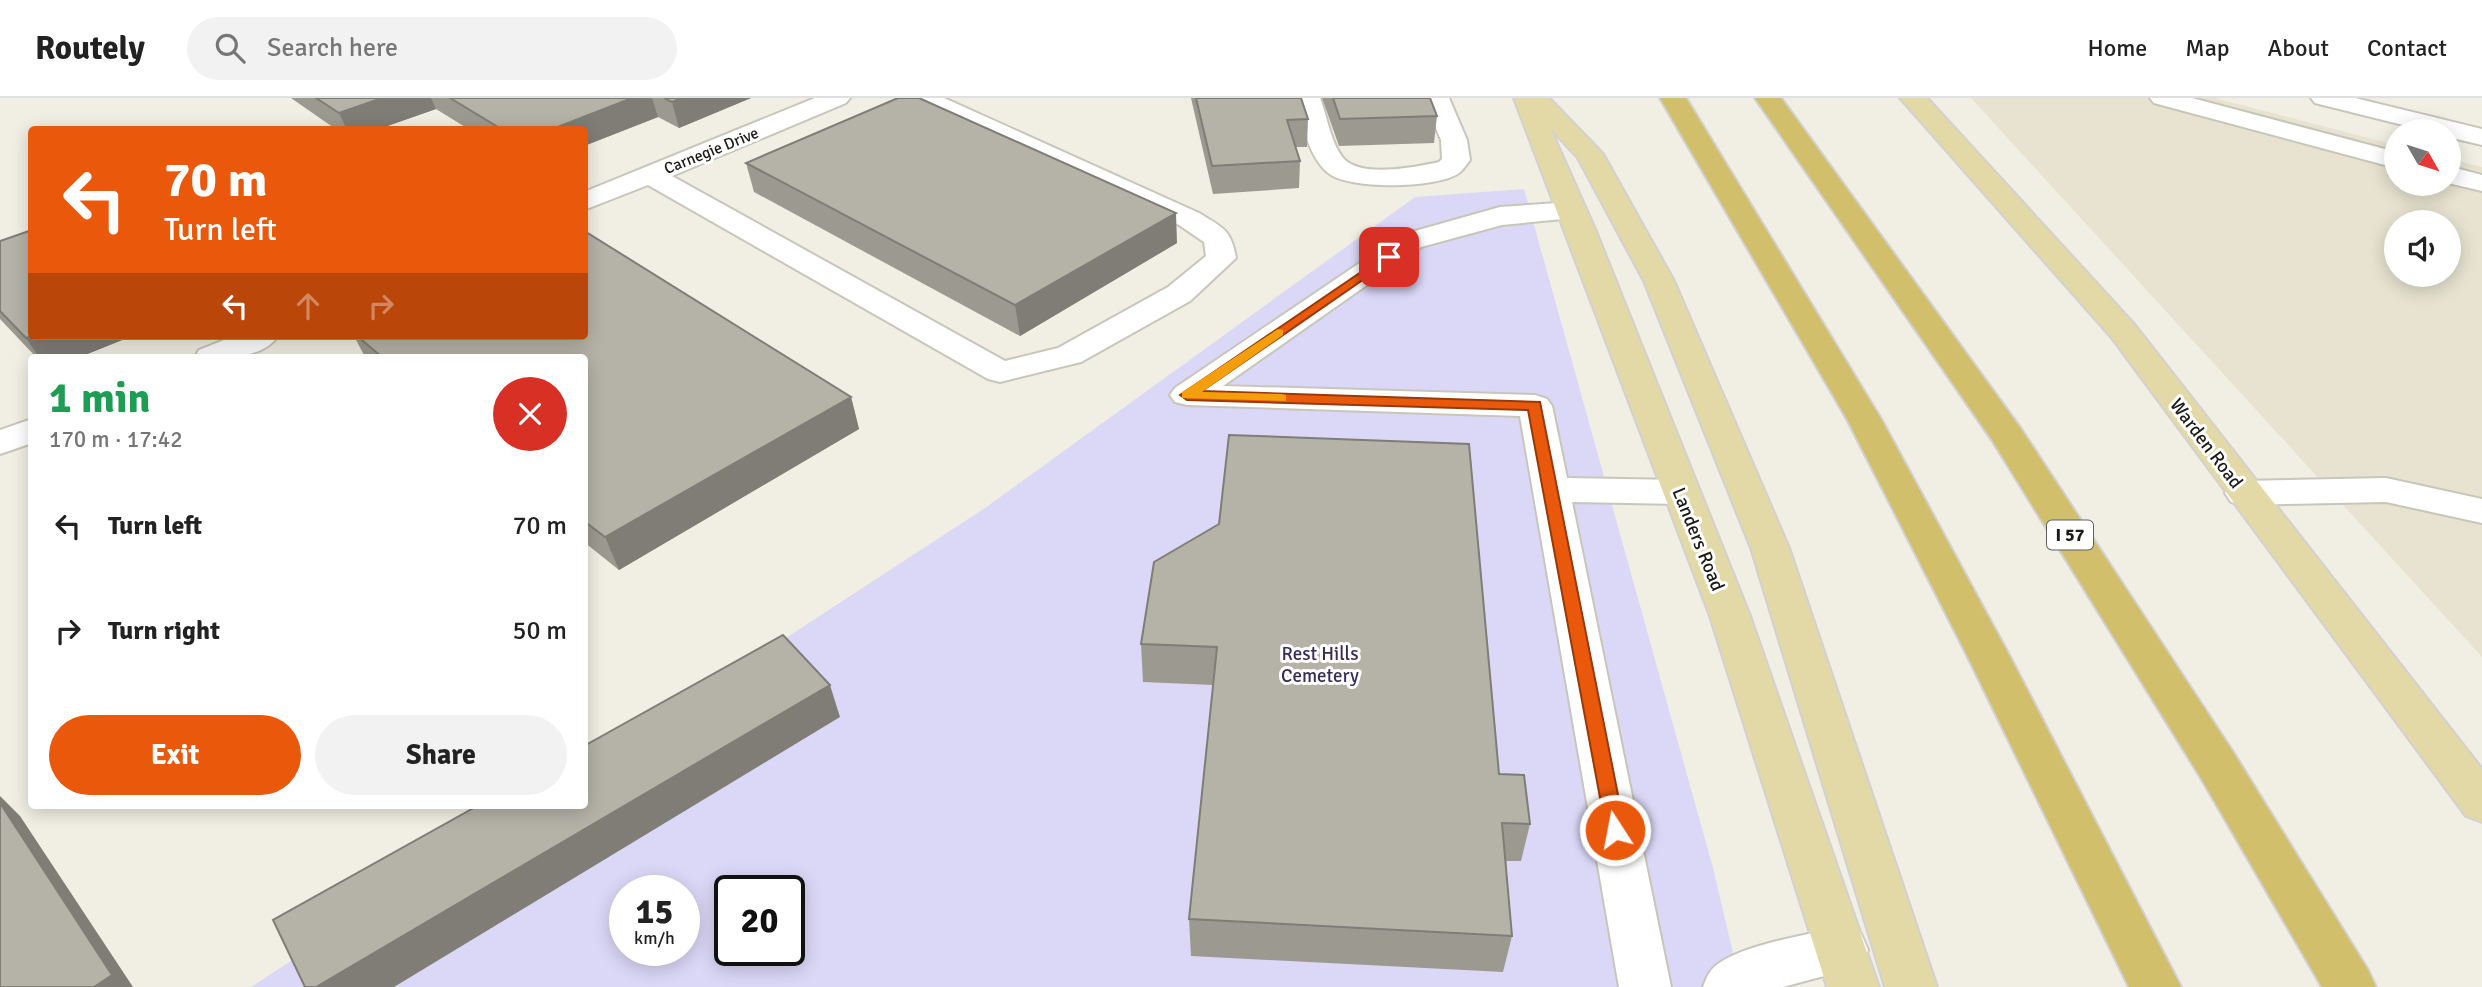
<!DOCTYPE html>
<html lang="en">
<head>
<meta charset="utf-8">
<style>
	body { margin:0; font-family:Signika,sans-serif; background:#f2f2f2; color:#222; height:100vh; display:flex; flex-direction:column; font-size:26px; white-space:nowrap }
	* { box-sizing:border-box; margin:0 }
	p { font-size:23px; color:#767676 }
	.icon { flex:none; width:38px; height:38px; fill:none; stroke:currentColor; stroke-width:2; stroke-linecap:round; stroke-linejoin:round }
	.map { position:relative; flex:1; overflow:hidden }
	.drawer { position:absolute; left:28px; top:256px; width:560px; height:455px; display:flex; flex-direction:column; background:#fff; border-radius:7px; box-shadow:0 4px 18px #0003 }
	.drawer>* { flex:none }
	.banner { position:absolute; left:28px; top:28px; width:560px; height:214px; border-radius:7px; box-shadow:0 4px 18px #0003; background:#ea580c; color:#fff; overflow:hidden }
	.needle { width:46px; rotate:129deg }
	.fabs { position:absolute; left:2384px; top:21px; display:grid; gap:14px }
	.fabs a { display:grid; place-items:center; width:77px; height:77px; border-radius:50%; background:#fff; box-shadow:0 4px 18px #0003; font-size:35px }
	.speed { position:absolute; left:609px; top:777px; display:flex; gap:14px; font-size:35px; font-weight:700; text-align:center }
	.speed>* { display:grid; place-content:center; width:91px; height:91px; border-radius:50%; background:#fff; box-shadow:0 4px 18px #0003; line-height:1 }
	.speed small { font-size:18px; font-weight:400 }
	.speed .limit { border:4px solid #111; border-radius:10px; background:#fff; color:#111 }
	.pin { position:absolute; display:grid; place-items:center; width:60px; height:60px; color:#fff; margin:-30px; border-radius:14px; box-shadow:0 4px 10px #0006 }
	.me { position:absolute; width:77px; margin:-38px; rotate:349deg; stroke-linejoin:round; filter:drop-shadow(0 0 5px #0008) }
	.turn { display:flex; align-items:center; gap:24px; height:147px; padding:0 21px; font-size:32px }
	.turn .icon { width:91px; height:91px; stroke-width:2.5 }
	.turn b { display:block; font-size:49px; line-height:60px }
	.lanes { display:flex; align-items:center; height:66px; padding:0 21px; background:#0003; justify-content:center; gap:35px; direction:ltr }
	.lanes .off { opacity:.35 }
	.round { display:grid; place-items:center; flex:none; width:74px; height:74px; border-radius:37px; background:#f2f2f2 }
	.overview { display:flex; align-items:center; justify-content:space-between; height:119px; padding:0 21px }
	h1 { font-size:42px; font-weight:800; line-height:52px; color:#1e9e55 }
	.cta { display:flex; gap:14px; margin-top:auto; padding:14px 21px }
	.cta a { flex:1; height:80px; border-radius:42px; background:#ea580c; color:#fff; font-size:28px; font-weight:800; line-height:80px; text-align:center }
	.cta a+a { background:#f2f2f2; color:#222 }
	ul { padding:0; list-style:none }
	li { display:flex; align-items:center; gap:21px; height:105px; padding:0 21px }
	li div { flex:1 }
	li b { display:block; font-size:26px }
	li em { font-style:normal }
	header { display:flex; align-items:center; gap:42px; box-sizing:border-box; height:98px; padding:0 35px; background:#fff; border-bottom:2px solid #e0e0e0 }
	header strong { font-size:33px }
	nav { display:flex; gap:38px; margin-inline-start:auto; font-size:24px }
	.search { width:490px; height:63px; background:#f2f2f2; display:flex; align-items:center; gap:18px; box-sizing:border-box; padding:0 24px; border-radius:38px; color:#767676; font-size:26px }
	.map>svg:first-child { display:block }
	.built { fill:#e7e3d0; fill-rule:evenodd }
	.green { fill:#dbd7f7; fill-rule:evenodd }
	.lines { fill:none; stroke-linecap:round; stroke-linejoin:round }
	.minor-casing { stroke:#c8c6ba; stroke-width:4 }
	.major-casing { stroke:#d2d1d1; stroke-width:4 }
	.highway-casing { stroke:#d2d1d1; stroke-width:4 }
	.minor { fill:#fff; fill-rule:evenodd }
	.major { fill:#e3d9a7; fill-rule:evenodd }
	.highway { fill:#d1bf6c; fill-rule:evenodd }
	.wall { fill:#9c9a90 }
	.shaded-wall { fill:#7f7d76 }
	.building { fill:#b5b3a8; stroke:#7f7d76; stroke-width:2 }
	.route { fill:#ea580c; stroke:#983908; stroke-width:2 }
	.slow { fill:#f59e0b }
	.labels { text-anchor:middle; stroke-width:6; stroke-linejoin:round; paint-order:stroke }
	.far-street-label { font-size:16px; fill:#1c1b17; stroke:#fff }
	.shield { fill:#fff; stroke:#605f5d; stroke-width:2 }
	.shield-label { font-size:18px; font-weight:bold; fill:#1c1b17 }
	.street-label { font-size:19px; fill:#1c1b17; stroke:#fff }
	.park-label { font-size:19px; fill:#362d59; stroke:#fff }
</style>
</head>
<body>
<header>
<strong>Routely</strong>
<div class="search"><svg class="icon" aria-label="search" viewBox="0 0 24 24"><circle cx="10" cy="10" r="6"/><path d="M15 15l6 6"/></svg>Search here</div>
<nav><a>Home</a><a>Map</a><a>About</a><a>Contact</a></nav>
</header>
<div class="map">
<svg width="2482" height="889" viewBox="0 0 2482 889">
	<rect width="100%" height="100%" fill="#f1efe3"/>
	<path class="built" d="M 1971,0 L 2214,0 L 2396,47 L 2396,86 L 2448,86 L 2448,61 L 2482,69 L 2482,559 ZM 2396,124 L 2448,124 L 2448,177 L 2396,177 Z"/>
	<path class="green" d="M 1524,91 L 1713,770 L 1741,889 L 251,889 L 530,707 L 584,707 L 585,671 L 985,410 L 1415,99 ZM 625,793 L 684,793 L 684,852 L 625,852 ZM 730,793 L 789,793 L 789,852 L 730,852 Z"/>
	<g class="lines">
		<g class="minor-casing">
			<g id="minor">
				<path d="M 815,0 L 850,0 L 846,5 L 672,78 L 1005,263 L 1058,250 L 1168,189 L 1206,158 L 1204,144 L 1179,127 L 914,5 L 910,0 L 944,0 L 1199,115 C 1223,130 1231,131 1236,160 L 1190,203 L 1081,264 L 1000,284 L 988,281 L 648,87 L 584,112 L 584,94 Z"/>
				<path d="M 1294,0 L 1320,0 C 1327,18 1331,46 1344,61 C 1362,80 1416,69 1439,64 L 1442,61 L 1441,42 L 1423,0 L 1449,0 L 1467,42 L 1470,62 C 1467,66 1463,72 1459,75 C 1439,90 1348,93 1327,74 C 1307,56 1303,24 1294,0 Z"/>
				<polygon points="2150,0 2192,0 2396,54 2396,70 2154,5"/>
				<polygon points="2311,0 2355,0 2482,31 2482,47 2448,39 2448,33 2427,33 2315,5"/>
				<polygon points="2448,68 2482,77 2482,93 2448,85"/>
				<polygon points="1573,104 1583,107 1587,113 1583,119 1502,127 1421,149 1223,288 1535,297 1547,301 1552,308 1567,380 1680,382 1693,385 1698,394 1693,403 1680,406 1572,404 1671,889 1619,889 1520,318 1187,307 1175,304 1170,297 1175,290 1401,137 1500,109"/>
				<path d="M 234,238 L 278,238 C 261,263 221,259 195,259 L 199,252 Z"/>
				<polygon points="32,321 32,345 0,356 0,332"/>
				<polygon points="2386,380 2482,401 2482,425 2386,404 2244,407 2231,404 2225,395 2231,386 2244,383"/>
				<path d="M 1843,829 L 1861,836 L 1868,852 L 1861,868 L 1783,889 L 1703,889 C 1705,884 1707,878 1710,874 C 1728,848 1812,836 1843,829 Z"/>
			</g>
		</g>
		<g class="major-casing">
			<g id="major">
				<polygon points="1514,0 1549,0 1603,56 1674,183 1789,450 1937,889 1885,889 1751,450 1644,183 1578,60 1550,30 1595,131 1750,518 1879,889 1827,889 1710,518"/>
				<polygon points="1900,0 1927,0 2134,226 2482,671 2482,724 2466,718 2112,240"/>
			</g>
		</g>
		<g class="highway-casing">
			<g id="highway">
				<polygon points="1660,0 1686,0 1881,321 2009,557 2181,889 2129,889 1967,557 1847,321"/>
				<polygon points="1755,0 1781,0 2021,331 2233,654 2368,872 2376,889 2322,889 2201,680 1992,342"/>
			</g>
		</g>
		<use href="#minor" class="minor"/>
		<use href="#major" class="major"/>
		<use href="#highway" class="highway"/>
	</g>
	<g class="wall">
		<polygon points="291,0 751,0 679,30 658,19 584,48 584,32 470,32 436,11 376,32 337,32"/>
		<polygon points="1191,0 1301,0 1308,21 1307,49 1296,49 1300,63 1299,90 1213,96"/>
		<polygon points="1322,0 1430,0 1437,18 1434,45 1339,48"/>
		<polygon points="746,65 1177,145 1020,238 754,94"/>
		<polygon points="0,143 32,238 132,238 80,259 36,259 0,221"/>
		<polygon points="354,238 584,238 851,299 859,331 619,472 584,444 584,259 365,259"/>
		<polygon points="1154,464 1499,676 1530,726 1521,763 1506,763 1512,838 1503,874 1191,858 1189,821 1213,587 1143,584 1141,546"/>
	</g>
	<g class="shaded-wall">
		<polygon points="382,0 431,0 436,11 376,32 347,32 339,15"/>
		<polygon points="632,0 652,0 658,19 584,48 584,32 550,32"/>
		<polygon points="682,0 751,0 679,30 672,4"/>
		<polygon points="1176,115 1177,145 1020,238 1015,207"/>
		<polygon points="32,238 132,238 80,259 39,259 26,240"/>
		<polygon points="851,299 859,331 619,472 605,439"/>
		<polygon points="830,587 840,619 394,889 316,889"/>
		<polygon points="0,698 20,718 133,889 94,889 0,705"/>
	</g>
	<g class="building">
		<polygon points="316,0 382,0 339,15"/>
		<polygon points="450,0 632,0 550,32 503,32"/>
		<polygon points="664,0 682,0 672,4"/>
		<polygon points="898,0 919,0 1176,115 1015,207 746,65"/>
		<polygon points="1196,0 1301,0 1308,21 1287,22 1300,63 1212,68"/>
		<polygon points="1333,0 1430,0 1437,18 1340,21"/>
		<polygon points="32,132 32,238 26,240 0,213 0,143"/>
		<polygon points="584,134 586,134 851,299 605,439 584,423 584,259 382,259 357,238 584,238"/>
		<polygon points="1229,337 1469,346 1499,676 1524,677 1530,726 1502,725 1512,838 1189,821 1217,549 1141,546 1154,464 1219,426"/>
		<polygon points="783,537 830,587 316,889 305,889 273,822 479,707 584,707 584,648"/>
		<polygon points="0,705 112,877 94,889 0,889"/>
	</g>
	<polygon class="route" points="1389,155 1393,156 1393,161 1202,293 1540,304 1625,732 1622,738 1615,740 1609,738 1606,732 1528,312 1187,302 1180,297"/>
	<polygon class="slow" points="1278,231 1283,232 1283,237 1202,294 1281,296 1286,297 1286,303 1182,300 1182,294"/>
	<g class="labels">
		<g class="far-street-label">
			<text transform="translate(711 52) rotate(-22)" y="6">Carnegie Drive</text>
		</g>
		<rect class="shield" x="2047" y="422.5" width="46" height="29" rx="5"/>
		<g class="shield-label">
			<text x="2070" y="443">I 57</text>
		</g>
		<g class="street-label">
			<text transform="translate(2207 345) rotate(53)" y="7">Warden Road</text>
			<text transform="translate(1699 441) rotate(68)" y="7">Landers Road</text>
		</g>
		<g class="park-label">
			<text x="1320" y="562">Rest Hills<tspan x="1320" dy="22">Cemetery</tspan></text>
		</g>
	</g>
</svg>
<div class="fabs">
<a><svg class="needle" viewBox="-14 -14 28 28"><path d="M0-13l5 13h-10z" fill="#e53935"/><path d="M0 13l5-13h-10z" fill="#767676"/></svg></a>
<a><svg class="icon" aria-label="sound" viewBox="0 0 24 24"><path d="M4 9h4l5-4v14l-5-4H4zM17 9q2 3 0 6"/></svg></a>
</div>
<div class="speed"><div>15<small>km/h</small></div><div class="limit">20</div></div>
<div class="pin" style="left:1389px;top:159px;background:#d93025"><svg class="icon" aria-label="arrive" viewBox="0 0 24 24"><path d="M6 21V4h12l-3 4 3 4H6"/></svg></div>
<svg class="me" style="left:1615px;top:732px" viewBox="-20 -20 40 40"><circle r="17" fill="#ea580c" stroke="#fff" stroke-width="3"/><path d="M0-11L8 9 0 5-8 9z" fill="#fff"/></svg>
<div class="banner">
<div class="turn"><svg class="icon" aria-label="left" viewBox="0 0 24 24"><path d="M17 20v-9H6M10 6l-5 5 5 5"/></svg><div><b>70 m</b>Turn left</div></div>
<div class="lanes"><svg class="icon" aria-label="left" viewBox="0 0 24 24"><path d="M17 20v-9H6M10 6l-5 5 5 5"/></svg><svg class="icon off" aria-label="ahead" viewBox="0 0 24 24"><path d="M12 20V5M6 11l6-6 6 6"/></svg><svg class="icon off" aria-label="right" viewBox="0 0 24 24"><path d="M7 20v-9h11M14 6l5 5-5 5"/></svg></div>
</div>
<section class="drawer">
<div class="overview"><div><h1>1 min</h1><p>170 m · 17:42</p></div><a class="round" style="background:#d93025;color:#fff"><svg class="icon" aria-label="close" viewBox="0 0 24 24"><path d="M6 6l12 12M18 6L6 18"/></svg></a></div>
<ul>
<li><svg class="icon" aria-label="left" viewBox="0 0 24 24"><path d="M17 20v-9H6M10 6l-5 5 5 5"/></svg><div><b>Turn left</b></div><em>70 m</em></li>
<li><svg class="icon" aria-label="right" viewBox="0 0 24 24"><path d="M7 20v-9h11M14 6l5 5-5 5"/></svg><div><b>Turn right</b></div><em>50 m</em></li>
</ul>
<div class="cta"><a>Exit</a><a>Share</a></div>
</section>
</div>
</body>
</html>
